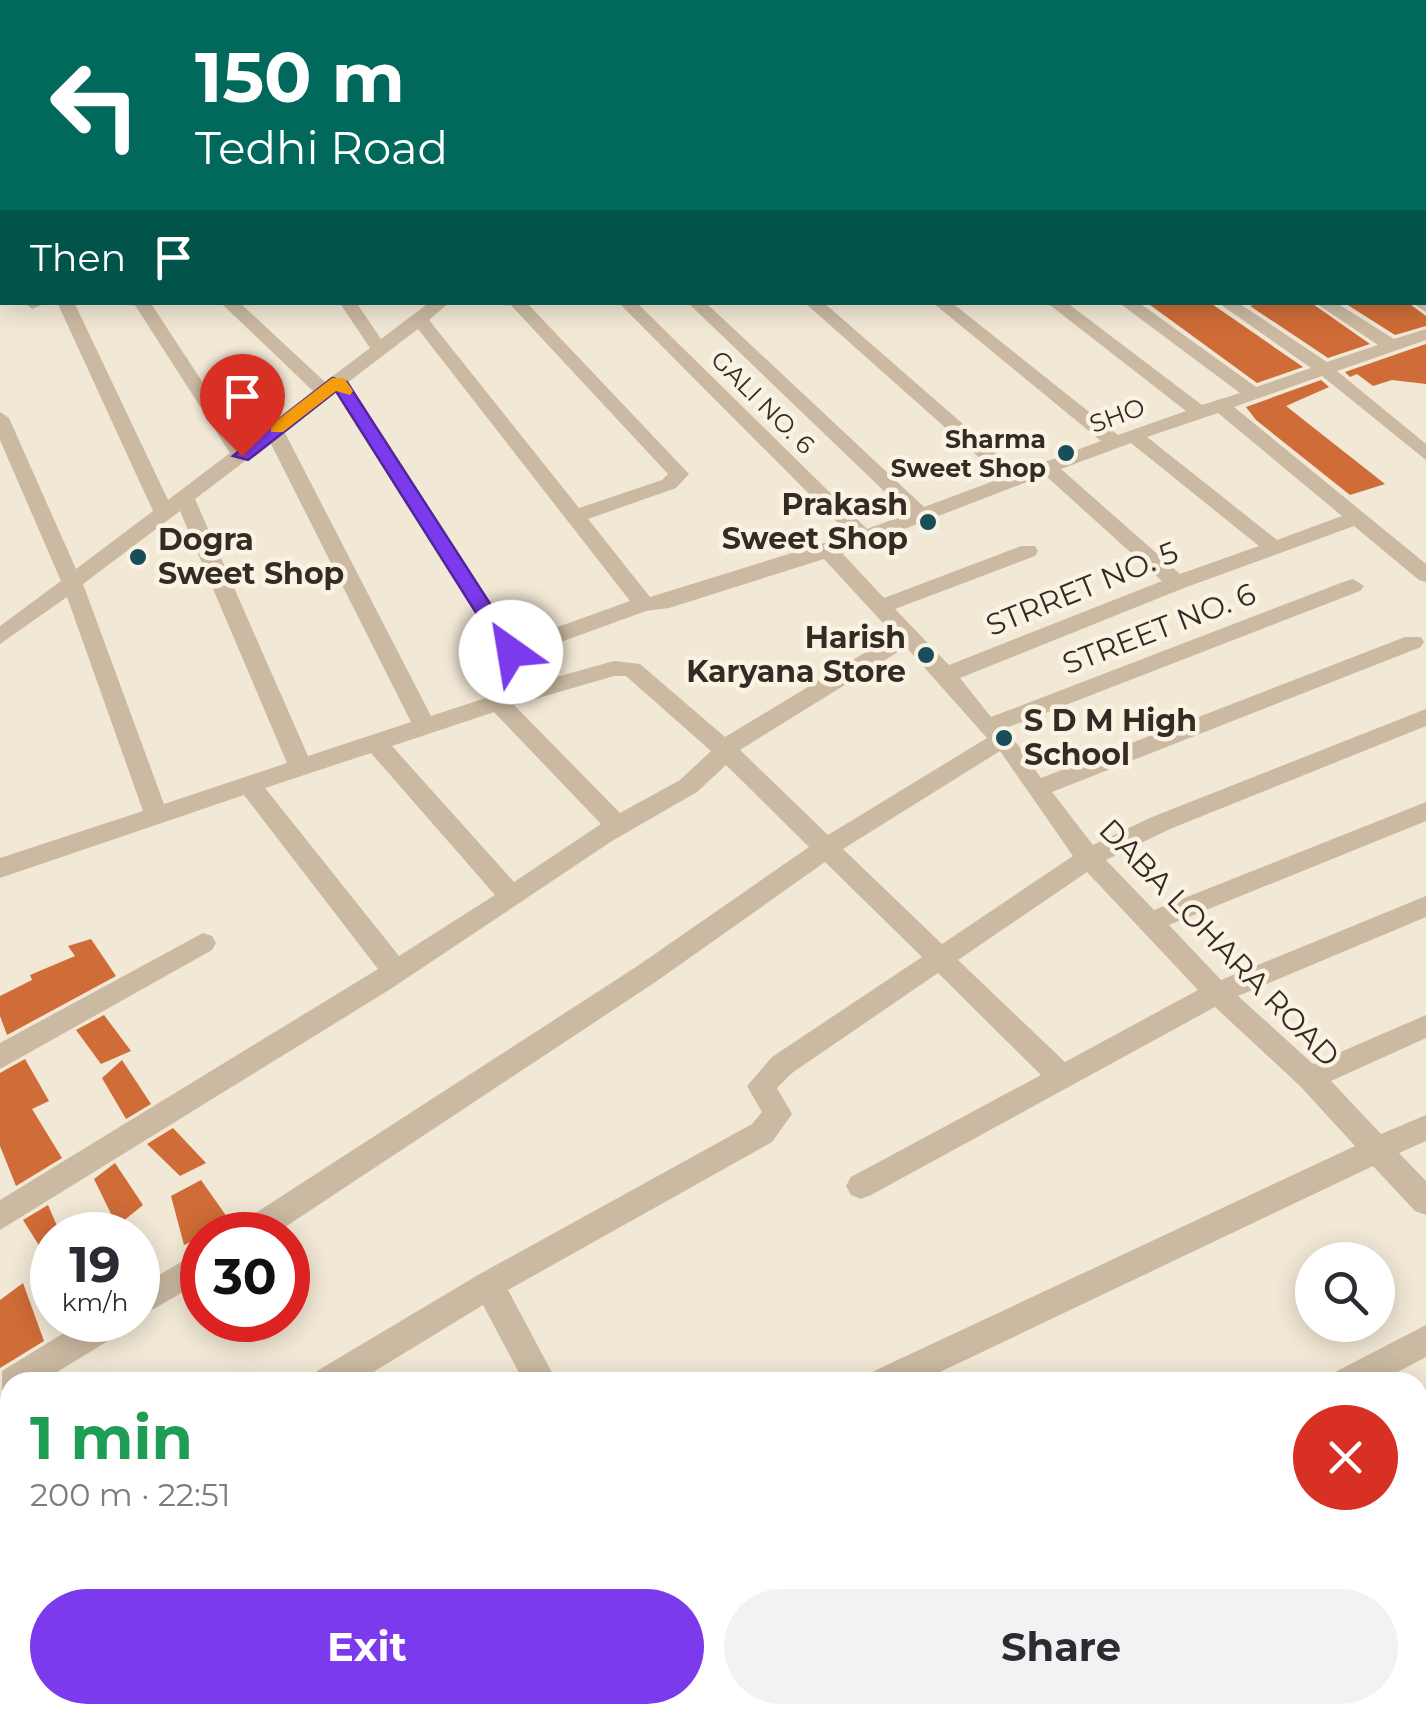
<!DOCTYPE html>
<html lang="en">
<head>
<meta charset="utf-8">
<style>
	body { margin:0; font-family:Montserrat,sans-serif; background:#f2f2f3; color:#2b2b33; height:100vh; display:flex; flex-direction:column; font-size:38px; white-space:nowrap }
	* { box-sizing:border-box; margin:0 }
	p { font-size:32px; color:#7c7c81 }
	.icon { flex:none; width:55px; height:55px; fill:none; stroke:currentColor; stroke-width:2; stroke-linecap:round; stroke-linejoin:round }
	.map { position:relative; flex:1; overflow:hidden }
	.details { position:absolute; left:0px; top:1372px; width:1428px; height:352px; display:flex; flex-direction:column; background:#fff; border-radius:30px 30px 0 0; box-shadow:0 5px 25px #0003 }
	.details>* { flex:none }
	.banner { position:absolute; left:0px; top:0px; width:1428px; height:305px; box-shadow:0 5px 25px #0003; background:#00695c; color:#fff; overflow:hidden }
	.controls { position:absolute; left:1295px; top:1242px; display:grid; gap:20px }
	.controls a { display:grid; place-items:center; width:100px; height:100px; border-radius:50%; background:#fff; box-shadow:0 5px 25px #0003; font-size:50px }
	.speed { position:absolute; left:30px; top:1212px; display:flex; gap:20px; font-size:50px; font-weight:700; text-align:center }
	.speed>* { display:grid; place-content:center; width:130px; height:130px; border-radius:50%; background:#fff; box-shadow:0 5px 25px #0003; line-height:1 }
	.speed small { font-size:25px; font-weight:400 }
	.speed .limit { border:15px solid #d22; background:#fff; color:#111 }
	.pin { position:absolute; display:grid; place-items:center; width:85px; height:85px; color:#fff; margin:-102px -42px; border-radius:50% 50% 50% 0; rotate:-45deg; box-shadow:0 0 10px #0007 }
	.pin .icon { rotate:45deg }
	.me { position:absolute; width:110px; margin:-55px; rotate:328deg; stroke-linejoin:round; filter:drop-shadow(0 0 8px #0008) }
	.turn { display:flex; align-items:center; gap:35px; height:210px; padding:0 30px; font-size:45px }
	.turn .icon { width:130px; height:130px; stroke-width:2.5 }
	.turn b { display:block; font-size:70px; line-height:85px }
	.then { display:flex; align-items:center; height:95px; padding:0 30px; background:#0003; gap:20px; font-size:38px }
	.round { display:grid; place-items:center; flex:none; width:105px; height:105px; border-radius:52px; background:#f2f2f3 }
	.summary { display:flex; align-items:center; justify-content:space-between; height:170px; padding:0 30px }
	h1 { font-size:60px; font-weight:700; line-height:75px; color:#1e9e55 }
	.action { display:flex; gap:20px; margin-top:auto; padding:20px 30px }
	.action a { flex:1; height:115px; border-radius:60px; background:#7c3aed; color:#fff; font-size:40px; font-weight:700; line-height:115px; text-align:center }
	.action a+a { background:#f2f2f3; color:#2b2b33 }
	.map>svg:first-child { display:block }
	.building { fill:#cf6c37 }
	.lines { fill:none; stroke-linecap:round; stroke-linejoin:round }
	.minor { fill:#cbb9a1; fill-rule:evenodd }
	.route { fill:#7c3aed; stroke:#51269a; stroke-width:2.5 }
	.slow { fill:#f59e0b }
	.poi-dot { fill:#184e59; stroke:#faf2e2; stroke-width:4 }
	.labels { text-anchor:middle; stroke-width:9; stroke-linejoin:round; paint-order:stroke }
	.far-street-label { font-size:25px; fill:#352b25; stroke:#faf2e2 }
	.far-poi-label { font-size:25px; font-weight:bold; fill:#352b25; stroke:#faf2e2; text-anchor:end }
	.poi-label { font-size:30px; font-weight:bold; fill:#352b25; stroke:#faf2e2; text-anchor:end }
	.street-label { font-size:30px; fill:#352b25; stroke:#faf2e2 }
</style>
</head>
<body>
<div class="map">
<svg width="1426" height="1723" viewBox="0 0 1426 1723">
	<rect width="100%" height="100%" fill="#f2e8d6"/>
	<g class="building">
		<polygon points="1146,302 1209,302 1303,367 1257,383"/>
		<polygon points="1264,302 1310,302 1370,344 1328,358 1250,306"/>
		<polygon points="1343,302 1407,302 1426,316 1426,326 1395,335"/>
		<polygon points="1426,344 1426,384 1392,380 1373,386 1357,374 1350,377 1345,372"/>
		<polygon points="1321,380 1329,387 1286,406 1385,484 1350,495 1256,420 1246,407"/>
		<polygon points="91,939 116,976 7,1035 0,1016 0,996 32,980 30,975 75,956 68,946"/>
		<polygon points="104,1015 131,1051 101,1064 76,1030"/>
		<polygon points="25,1059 49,1101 32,1109 62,1158 16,1186 0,1146 0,1073"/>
		<polygon points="122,1060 151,1104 126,1119 102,1078"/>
		<polygon points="173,1128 206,1163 180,1176 147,1144"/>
		<polygon points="115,1163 143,1205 117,1226 94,1179"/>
		<polygon points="201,1180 232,1224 184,1245 171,1196"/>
		<polygon points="48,1205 61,1235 52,1235 52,1266 23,1220"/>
		<polygon points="23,1283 44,1341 0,1368 0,1300"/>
	</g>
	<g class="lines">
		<g class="minor">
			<polygon points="129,0 142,0 143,2 130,2"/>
			<polygon points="631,0 645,0 646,2 632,2"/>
			<polygon points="769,0 784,0 785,2 770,2"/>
			<polygon points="834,0 849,0 850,2 835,2"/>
			<polygon points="910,0 925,0 926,2 911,2"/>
			<polygon points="969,0 985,0 986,2 970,2"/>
			<polygon points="1050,0 1065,0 1066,2 1051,2"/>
			<polygon points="1097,0 1112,0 1113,2 1098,2"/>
			<rect x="1425" y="14" width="1" height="9"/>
			<polygon points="2,19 2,27 0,28 0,20"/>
			<rect x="1425" y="56" width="1" height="9"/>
			<rect x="0" y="87" width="2" height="8"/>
			<rect x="1425" y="100" width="1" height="9"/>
			<rect x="1425" y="129" width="1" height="9"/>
			<rect x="0" y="143" width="2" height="8"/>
			<rect x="1425" y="171" width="1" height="10"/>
			<polygon points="1425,200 1426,201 1426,211 1425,210"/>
			<rect x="0" y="255" width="2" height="10"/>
			<rect x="1425" y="260" width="1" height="10"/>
			<polygon points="1425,298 1426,312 1411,302 1425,302"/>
			<polygon points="24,302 48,302 32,309"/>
			<path d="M 57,302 L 74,302 L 168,500 L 230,453 L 133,302 L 150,302 L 243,444 L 313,391 L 220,302 L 239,302 L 325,382 L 370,348 L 339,302 L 356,302 L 381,339 L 430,302 L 450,302 L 429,320 L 579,508 L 662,480 L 668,474 L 508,302 L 526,302 L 689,474 L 676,488 L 588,519 L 650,597 L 850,535 L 618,302 L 636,302 L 867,529 L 908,514 L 687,302 L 705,302 L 924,507 L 1002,478 L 804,302 L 823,302 L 1018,472 L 1101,441 L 932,302 L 951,302 L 1118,435 L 1186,411 L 1046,302 L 1066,302 L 1202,405 L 1240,393 L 1118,302 L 1138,302 L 1256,387 L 1311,368 L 1217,302 L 1237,302 L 1327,362 L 1378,345 L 1314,302 L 1335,302 L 1394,339 L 1426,329 L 1426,340 L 1337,371 L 1426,444 L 1426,460 L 1322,376 L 1234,407 L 1426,564 L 1426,582 L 1419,580 L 1354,526 L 1184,588 L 960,678 L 991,717 L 1346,581 L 1353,579 L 1364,586 L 1360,591 L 1006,728 L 1041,778 L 1405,637 L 1421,637 L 1424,642 L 1421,647 L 1052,792 L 1093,845 L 1152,817 L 1426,709 L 1426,726 L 1170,829 L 1106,860 L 1154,910 L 1426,802 L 1426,821 L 1169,925 L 1221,980 L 1426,896 L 1426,917 L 1238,996 L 1313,1064 L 1426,1015 L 1426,1038 L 1331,1081 L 1381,1134 L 1426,1115 L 1426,1141 L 1399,1153 L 1426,1181 L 1426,1215 L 1415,1211 L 1373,1166 L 919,1382 L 869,1382 L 874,1371 L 1355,1146 L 1300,1086 L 1215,1007 L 871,1195 L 861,1199 L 851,1195 L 846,1186 L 851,1177 L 1041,1075 L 938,973 L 792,1073 L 777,1088 L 792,1114 L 772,1142 L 508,1290 L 557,1382 L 524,1382 L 483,1305 L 357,1382 L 312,1382 L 317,1371 L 478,1275 L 752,1124 L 762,1112 L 747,1086 L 772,1057 L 922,957 L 825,862 L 654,983 L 273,1235 L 233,1235 L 237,1225 L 636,967 L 809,847 L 726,765 L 697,792 L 612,841 L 389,990 L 0,1230 L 0,1200 L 378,969 L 244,795 L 0,878 L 0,858 L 143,811 L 67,597 L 0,644 L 0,626 L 61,581 L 0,440 L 0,412 L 9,418 L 76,569 L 153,511 ZM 418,329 L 630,601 L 516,642 L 347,383 ZM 335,392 L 503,657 L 522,686 L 431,716 L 284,431 ZM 1218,413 L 1342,516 L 1277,540 L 1147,437 ZM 270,442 L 411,722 L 308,756 L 195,499 ZM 1131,443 L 1259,546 L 1180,574 L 1061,469 ZM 1045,475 L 1162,581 L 949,665 L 895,609 L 1035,556 L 1038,551 L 1035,546 L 1021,546 L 884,598 L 842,553 ZM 180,511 L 287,763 L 164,804 L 83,584 ZM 824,559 L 894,635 L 725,737 L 640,664 L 614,661 L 542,681 L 525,655 L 646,611 L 669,608 ZM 906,647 L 987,738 L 828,835 L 740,750 ZM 614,676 L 626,676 L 711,751 L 680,780 L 620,813 L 514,705 ZM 494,712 L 601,824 L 514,882 L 392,746 ZM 1000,751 L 1073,856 L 942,944 L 843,849 ZM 371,753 L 495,895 L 399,956 L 265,788 ZM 1087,872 L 1198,990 L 1065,1062 L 958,960 Z"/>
			<polygon points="203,933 212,936 216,943 212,950 0,1069 0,1043"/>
			<polygon points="202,1250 202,1281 138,1318 138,1287"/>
			<polygon points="85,1320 129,1320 124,1331 41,1382 10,1382 10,1397 2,1393 2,1371"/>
			<polygon points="1426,1325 1426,1357 1379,1382 1332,1382 1337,1371"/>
			<polygon points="10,1558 10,1595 0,1600 0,1563"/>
			<polygon points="1426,1593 1426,1630 1418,1634 1418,1597"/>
			<polygon points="181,1715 230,1715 227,1723 177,1723"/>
			<polygon points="701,1715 749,1715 746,1723 697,1723"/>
			<polygon points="1212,1715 1259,1715 1256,1723 1208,1723"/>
		</g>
	</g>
	<polygon class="route" points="332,378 347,382 518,647 518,657 504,657 336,391 248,460 233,456"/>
	<polygon class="slow" points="332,378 344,378 353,391 350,395 336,391 283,432 271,432 271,425"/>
	<g class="poi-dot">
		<circle cx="1066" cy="453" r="10"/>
		<circle cx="928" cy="522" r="10"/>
		<circle cx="138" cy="557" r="10"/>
		<circle cx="926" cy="655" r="10"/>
		<circle cx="1004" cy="738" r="10"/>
	</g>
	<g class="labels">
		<g class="far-street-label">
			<text transform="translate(763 402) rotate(45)" y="9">GALI NO. 6</text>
			<text transform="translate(1117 415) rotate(-20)" y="9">SHO</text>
		</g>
		<g class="far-poi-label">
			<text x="1046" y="448">Sharma<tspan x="1046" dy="29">Sweet Shop</tspan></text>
		</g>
		<g class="poi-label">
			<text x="908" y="515">Prakash<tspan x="908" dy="34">Sweet Shop</tspan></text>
			<text x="158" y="550" text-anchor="start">Dogra<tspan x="158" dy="34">Sweet Shop</tspan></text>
			<text x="906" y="648">Harish<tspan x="906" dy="34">Karyana Store</tspan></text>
			<text x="1024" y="731" text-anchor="start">S D M High<tspan x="1024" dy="34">School</tspan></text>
		</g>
		<g class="street-label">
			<text transform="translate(1082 589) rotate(-22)" y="10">STRRET NO. 5</text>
			<text transform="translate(1159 629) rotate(-21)" y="10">STREET NO. 6</text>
			<text transform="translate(1219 943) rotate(46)" y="10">DABA LOHARA ROAD</text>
		</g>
	</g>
</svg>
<div class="controls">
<a><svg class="icon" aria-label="search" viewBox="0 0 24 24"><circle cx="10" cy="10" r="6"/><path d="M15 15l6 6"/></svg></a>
</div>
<div class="speed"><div>19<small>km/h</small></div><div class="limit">30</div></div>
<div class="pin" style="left:242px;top:456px;background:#d93025"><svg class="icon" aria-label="arrive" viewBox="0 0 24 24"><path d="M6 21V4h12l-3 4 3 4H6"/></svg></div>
<svg class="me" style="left:511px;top:652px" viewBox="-20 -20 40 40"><circle r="19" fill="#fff"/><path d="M0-13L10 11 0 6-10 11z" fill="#7c3aed"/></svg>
<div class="banner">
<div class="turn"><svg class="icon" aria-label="left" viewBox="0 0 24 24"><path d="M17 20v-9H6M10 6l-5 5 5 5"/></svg><div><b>150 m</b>Tedhi Road</div></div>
<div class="then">Then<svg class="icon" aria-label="arrive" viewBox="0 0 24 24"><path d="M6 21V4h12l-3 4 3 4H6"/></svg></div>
</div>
<section class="details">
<div class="summary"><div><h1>1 min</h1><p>200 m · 22:51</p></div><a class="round" style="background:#d93025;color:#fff"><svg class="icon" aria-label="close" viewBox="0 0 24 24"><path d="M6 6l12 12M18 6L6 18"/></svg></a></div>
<div class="action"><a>Exit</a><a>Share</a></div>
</section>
</div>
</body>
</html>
